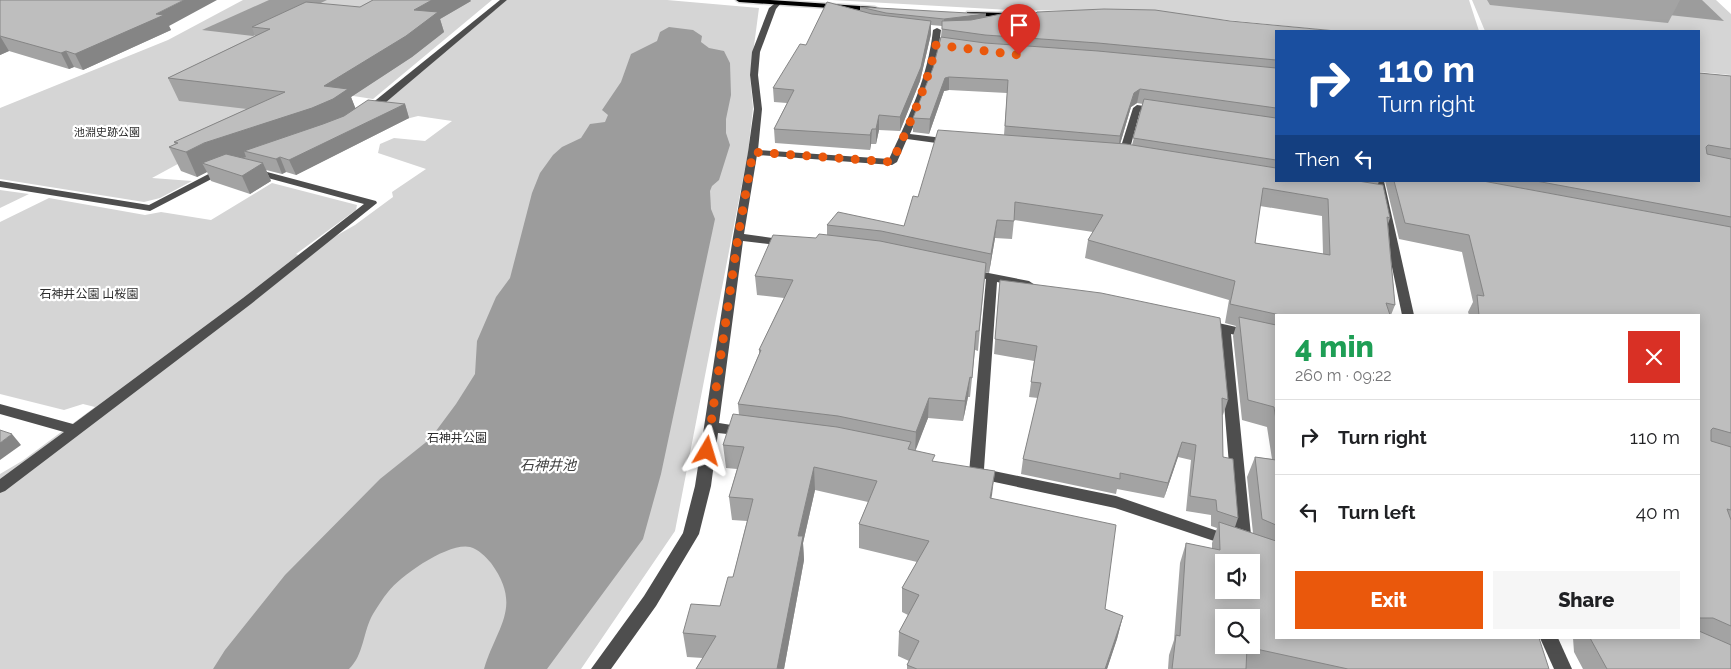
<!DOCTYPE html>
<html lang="en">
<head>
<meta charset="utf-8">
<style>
	body { margin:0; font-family:Raleway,"Noto Sans JP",sans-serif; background:#f6f6f6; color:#202124; height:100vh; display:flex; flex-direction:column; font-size:19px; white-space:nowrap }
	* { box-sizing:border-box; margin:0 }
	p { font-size:16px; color:#757577 }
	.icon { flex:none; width:28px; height:28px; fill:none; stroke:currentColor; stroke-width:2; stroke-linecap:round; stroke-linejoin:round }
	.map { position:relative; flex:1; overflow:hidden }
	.details { position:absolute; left:1275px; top:314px; width:425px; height:325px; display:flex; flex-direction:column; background:#fff; border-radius:0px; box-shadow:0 2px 12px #0003 }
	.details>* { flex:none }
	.guide { position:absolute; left:1275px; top:30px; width:425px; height:152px; border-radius:0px; box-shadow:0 2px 12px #0003; background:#1a4fa0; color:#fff; overflow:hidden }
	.tools { position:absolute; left:1215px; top:554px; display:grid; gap:10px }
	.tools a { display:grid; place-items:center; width:45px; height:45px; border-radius:0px; background:#fff; box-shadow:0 2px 12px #0003; font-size:25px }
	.pin { position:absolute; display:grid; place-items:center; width:42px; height:42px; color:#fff; margin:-51px -21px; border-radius:50% 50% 50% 0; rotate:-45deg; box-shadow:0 0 5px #0007 }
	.pin .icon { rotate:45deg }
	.me { position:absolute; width:55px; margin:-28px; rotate:7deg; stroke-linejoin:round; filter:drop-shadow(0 0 4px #0008) }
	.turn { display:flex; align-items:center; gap:18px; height:105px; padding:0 20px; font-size:22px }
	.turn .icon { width:65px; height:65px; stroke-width:2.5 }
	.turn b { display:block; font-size:35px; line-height:42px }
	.then { display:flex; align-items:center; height:48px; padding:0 20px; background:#0003; gap:10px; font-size:19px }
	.round { display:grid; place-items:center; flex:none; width:52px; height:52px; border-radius:0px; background:#f6f6f6 }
	.overview { display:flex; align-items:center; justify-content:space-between; height:85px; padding:0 20px }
	h1 { font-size:30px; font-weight:800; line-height:38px; color:#1e9e55 }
	.cta { display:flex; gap:10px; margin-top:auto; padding:10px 20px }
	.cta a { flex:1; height:58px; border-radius:0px; background:#ea580c; color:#fff; font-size:20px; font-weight:800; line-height:58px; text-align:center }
	.cta a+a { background:#f6f6f6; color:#202124 }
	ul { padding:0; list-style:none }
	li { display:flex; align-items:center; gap:15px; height:75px; padding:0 20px; border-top:1px solid #e0e0e0 }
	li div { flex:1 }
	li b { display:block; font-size:19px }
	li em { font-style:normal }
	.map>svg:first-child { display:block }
	.green { fill:#d5d5d5 }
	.water { fill:#9c9c9c }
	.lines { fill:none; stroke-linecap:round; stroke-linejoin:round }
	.major-casing { stroke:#dbdbdb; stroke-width:3 }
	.minor { fill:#4e4e4e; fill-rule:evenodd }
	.major { fill:#000; fill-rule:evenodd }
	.wall { fill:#a3a3a3; fill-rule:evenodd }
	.shaded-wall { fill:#858585 }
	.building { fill:#bebebe; stroke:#858585; fill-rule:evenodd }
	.route { stroke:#ea580c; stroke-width:9; stroke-dasharray:0 16.2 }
	.labels { text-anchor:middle; stroke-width:4.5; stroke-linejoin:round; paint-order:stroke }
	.far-park-label { font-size:11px; fill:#2c2c2c; stroke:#fff }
	.park-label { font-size:12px; fill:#2c2c2c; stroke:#fff }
	.water-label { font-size:14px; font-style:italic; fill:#3d3d3d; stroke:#fff }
</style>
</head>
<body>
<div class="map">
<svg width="1731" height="669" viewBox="0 0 1731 669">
	<rect width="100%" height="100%" fill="#fff"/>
	<g class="green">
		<polygon points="243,0 492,0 373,99 314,90 152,178 192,181 160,198 144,202 0,179 0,108 168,40"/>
		<polygon points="507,0 667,0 759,8 750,76 753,108 748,153 675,531 581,669 0,669 0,474 22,461 95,407 83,404 64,410 0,394 0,222 49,198 145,215 161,212 211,220 272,183 357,205 356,210 296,254 301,256 355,225 393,197 392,192 426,169 378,153 380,144 394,138 425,141 452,121 418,116 402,120 371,111"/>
		<polygon points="832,0 1469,0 1479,31 1336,31 1147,12 1010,10"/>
		<polygon points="1472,0 1716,0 1731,14 1731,75 1699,72 1699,31 1485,31"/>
		<polygon points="0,190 29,194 0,208"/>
	</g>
	<g class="water">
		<polygon points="269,0 327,0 253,36 202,30"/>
		<polygon points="1654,0 1702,0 1724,21 1669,15"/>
		<path d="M 669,27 L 693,30 L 702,36 L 701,42 L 709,48 L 724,51 L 730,63 L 731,95 L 726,119 L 726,133 L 730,145 L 719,180 L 712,186 L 710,191 L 711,209 L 715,219 L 661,474 L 643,539 L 547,669 L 484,669 C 497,626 523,607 491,563 C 486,557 478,549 470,547 C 449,542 401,575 388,592 C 383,598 378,606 373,614 C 363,631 364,655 349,669 L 213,669 L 225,650 L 285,575 L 380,479 L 430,439 L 456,404 L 475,374 L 477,341 L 496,297 L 510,278 L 532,193 L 540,173 L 553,155 L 562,147 L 581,138 L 590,124 L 605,122 L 608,115 L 602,110 L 621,82 L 631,54 L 657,41 L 660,32 Z"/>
	</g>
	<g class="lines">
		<g class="major-casing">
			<g id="major">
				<polygon points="736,0 770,0 875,7 879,9 875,11 739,2"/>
				<polygon points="967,12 1048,14 1052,16 1048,18 970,16 967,16"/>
			</g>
		</g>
		<g class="minor">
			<polygon points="500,0 507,0 385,103 372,112 366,112 366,108"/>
			<path d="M 778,1 L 781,3 L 776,9 L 760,52 L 758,75 L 762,109 L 758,150 L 889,159 C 909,117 928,77 933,30 L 937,28 L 941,30 C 937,67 925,100 910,134 L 951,139 L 956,142 L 951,145 L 907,139 L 897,162 L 892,165 L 757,155 L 744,234 L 786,240 L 791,243 L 786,246 L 743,241 L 719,423 L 750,428 L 752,431 L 750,434 L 745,436 L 718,433 L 711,486 L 699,534 L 656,606 L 611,669 L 591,669 L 644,596 L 683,533 L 695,486 L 733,237 L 748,152 L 754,109 L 750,75 L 752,52 L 769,8 Z"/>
			<polygon points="1137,105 1158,108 1162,111 1158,114 1140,111 1128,156 1123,159 1120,158 1118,156 1133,108"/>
			<polygon points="222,167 225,168 225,172 150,211 0,187 0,181 149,205"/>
			<polygon points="252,168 376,201 377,203 251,304 5,491 0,493 0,479 64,432 0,414 0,404 73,424 243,298 364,204 249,173 249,169"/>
			<polygon points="1374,181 1384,181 1414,315 1402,315"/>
			<polygon points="968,269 1029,281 1035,285 1029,289 997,282 984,469 1116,496 1235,537 1218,331 1201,327 1199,324 1205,320 1276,336 1276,344 1231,334 1252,545 1250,549 1244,551 1238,549 1236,542 1229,546 1115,508 971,477 969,473 986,279 964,274 962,272"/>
			<polygon points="1540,638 1558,638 1572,669 1554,669"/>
		</g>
		<use href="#major" class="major"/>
	</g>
	<g class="wall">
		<polygon points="0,0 169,26 171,30 83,70 74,67 69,69 9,51 0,55"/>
		<polygon points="373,0 470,0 471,1 440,19 444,32 412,57 351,97 355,108 405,104 409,118 296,175 286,172 282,174 266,170 271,181 250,194 211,181 207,172 197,177 181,171 169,147 175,144 174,142 247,109 179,101 168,78 255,36 252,27 360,7"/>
		<polygon points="1487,0 1680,0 1668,23 1490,5"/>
		<path d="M 860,7 L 985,17 L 1032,17 L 1276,31 L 1276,181 L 1379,181 L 1378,184 L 1390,218 L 1388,224 L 1395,305 L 1391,315 L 1276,315 L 1276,638 L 1549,669 L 1168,669 L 1169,655 L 1174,640 L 1180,563 L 1186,543 L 1212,549 L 1212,543 L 1217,528 L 1211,526 L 1211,515 L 1186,511 L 1191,460 L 1178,457 L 1164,498 L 1117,489 L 1116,494 L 1021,474 L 1023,459 L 1038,398 L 1029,397 L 1034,361 L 994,354 L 1000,280 L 1228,400 L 1223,415 L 1222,415 L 1223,457 L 1238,518 L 1235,527 L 1253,533 L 1247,477 L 1255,457 L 1272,459 L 1267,427 L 1242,420 L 1233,336 L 1236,326 L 1225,323 L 1229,300 L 1085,258 L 1088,240 L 1093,232 L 1014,220 L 1012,239 L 995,238 L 989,273 L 985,272 L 978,351 L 975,350 L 970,397 L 968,397 L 963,421 L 928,418 L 915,450 L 991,498 L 1105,609 L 1123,616 L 1117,639 L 1107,669 L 907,669 L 907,665 L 909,661 L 898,656 L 899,632 L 908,615 L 902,612 L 902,588 L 917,562 L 859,548 L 859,524 L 868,502 L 815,490 L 803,543 L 804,560 L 784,669 L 696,669 L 703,658 L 687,657 L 683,633 L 720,606 L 733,577 L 747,521 L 732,520 L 729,497 L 737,469 L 726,468 L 723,445 L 739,415 L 738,404 L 759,354 L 759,350 L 784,298 L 757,295 L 755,276 L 816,238 L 827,235 L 827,225 L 904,226 L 918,197 L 1004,135 L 1007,93 L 949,90 L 944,91 L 929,134 L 913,132 L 913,118 L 933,68 L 941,37 L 942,26 L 931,25 L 931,34 L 920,81 L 900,131 L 879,130 L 876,144 L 871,144 L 870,150 L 775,143 L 774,129 L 787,103 L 774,102 L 773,88 L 806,45 L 860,11 ZM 1137,103 L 1143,104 L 1132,145 L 1120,144 L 1131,107 ZM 1260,206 L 1322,216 L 1323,254 L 1255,243 Z"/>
		<polygon points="1699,73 1731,76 1731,669 1583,669 1574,652 1573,638 1699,638 1699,315 1467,315 1469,315 1468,312 1473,302 1462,252 1399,239 1385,181 1699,181"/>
	</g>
	<g class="shaded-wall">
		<polygon points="184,0 217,0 169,26 171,30 83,70 75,54 156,14"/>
		<polygon points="432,0 470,0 471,1 440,19 444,32 412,57 351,97 357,112 341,122 244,151 246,157 215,167 202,163 207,172 197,177 186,152 324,86 414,10"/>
		<polygon points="986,14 985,22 944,26 944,19"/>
		<polygon points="931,21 931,34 920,81 900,131 900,117"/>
		<polygon points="0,36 9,51 0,55"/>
		<polygon points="66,51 74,67 69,69 61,53"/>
		<polygon points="949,77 949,90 944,91 929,134 930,119 945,78"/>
		<polygon points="1140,89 1137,103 1131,107 1118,151 1120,136 1134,93"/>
		<polygon points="405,104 409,118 296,175 289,160"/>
		<polygon points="879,115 879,130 876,144 876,129"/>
		<polygon points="872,129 871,144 870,150 870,135"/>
		<polygon points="280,157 286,172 282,174 276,159"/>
		<polygon points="263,163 271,181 250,194 242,176"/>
		<polygon points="997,220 995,238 989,273 991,254"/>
		<polygon points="970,377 968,397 963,421 965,401"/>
		<polygon points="929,398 928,418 915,452 916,432"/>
		<polygon points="12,434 21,445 0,460 0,443"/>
		<polygon points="1182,442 1178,457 1164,498 1168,483"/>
		<polygon points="814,467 815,490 803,543 804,560 784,669 777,669 798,536"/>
		<polygon points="995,471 992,495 987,521 990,498"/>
		<polygon points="1123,616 1117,639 1107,669 1105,669"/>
	</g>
	<g class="building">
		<polygon points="0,0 184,0 156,14 164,15 75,54 66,51 61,53 0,36"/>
		<polygon points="373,0 432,0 414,10 438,12 406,36 324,86 348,89 333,99 312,108 204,143 186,152 169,147 178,143 174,142 285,92 168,78 270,29 252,27 306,2 360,7"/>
		<polygon points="827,2 872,14 931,21 921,67 900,117 879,115 876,129 872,129 870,135 774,129 794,90 773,88 800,44 806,45"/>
		<polygon points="860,7 986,14 944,19 886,13"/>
		<polygon points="1104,9 1155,10 1230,21 1336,31 1276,31 1276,60 1098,43 985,35 942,29 942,21 971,20 1006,13 1032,17 1037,12"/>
		<polygon points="941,37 985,43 1098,51 1276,68 1276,108 1140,89 1134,93 1120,136 1005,126 1008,80 949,77 945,78 930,119 913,118 933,68"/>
		<polygon points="1699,73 1731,76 1731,149 1708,145 1706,147 1707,154 1731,159 1731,217 1536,181 1699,181"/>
		<polygon points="1144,99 1276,118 1276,160 1133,138"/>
		<polygon points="368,100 405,104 289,160 280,157 276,159 244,151 323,124 344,116"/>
		<path d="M 938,130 L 1126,144 L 1276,168 L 1276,181 L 1358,181 L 1383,185 L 1390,218 L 1387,217 L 1395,305 L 1386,303 L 1390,315 L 1280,315 L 1230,304 L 1235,281 L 1088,240 L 1103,215 L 1015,202 L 1014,221 L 997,220 L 991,254 L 881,231 L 827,225 L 838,212 L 904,226 L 913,196 L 918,197 ZM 1263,188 L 1328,199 L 1330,255 L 1255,243 Z"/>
		<polygon points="226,154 263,163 242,176 202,163"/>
		<polygon points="1394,181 1483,181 1731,227 1731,433 1713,428 1711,430 1711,441 1731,447 1731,510 1727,509 1731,520 1731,626 1713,618 1699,618 1699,315 1479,315 1477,295 1484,296 1469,235 1405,223"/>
		<polygon points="819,234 880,241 986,263 979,331 976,331 972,378 970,377 965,401 929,398 916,432 838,416 738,404 761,350 759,350 793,280 755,276 773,235 816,238"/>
		<polygon points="1000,280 1101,293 1220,318 1228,400 1222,398 1223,457 1233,459 1238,518 1217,511 1216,500 1190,496 1196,445 1182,442 1168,483 1120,473 1120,479 1023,459 1041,383 1031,382 1037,346 995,339"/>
		<polygon points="1239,317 1276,325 1276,420 1274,407 1248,400"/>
		<polygon points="733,414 837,427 911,442 908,449 935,455 932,461 995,471 990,498 1116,525 1105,609 1123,616 1105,669 917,669 907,665 919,641 899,632 919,595 902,588 929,541 859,524 877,481 814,467 798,536 803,536 777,669 696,669 716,636 683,633 691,604 720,606 728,577 733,577 753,499 729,497 744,447 723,445"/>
		<polygon points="0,430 12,434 0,443"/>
		<polygon points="1255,457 1276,460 1276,525 1262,519"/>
		<path d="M 1219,522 L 1276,541 L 1276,638 L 1539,638 L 1549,669 L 1348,669 L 1247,647 L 1246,669 L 1172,669 L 1176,635 L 1180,636 L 1186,543 L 1220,550 ZM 1224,562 L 1251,562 L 1251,590 L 1224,590 ZM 1224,618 L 1251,618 L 1251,645 L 1224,645 Z"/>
		<polygon points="1699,631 1731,645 1731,669 1607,669 1590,638 1699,638"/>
	</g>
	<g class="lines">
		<path class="route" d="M 707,451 L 738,237 L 753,152 L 892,162 C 910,124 927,86 936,45 L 1019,55"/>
	</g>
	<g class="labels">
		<g class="far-park-label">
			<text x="107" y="136">池淵史跡公園</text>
		</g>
		<g class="park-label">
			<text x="89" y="298">石神井公園 山桜園</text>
			<text x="457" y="442">石神井公園</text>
		</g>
		<g class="water-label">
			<text x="548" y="470">石神井池</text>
		</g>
	</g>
</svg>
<div class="tools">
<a><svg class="icon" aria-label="sound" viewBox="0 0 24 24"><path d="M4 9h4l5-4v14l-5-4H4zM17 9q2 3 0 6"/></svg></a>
<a><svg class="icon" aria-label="search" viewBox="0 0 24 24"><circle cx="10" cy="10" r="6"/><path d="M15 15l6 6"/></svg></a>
</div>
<div class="pin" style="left:1019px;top:55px;background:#d93025"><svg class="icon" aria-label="arrive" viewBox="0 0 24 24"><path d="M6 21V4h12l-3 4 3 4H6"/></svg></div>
<svg class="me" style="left:707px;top:451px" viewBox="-20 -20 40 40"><path d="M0-17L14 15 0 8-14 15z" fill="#ea580c" stroke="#fff" stroke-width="4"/></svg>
<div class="guide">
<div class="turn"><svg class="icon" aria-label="right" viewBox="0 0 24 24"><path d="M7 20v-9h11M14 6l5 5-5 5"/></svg><div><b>110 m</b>Turn right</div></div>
<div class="then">Then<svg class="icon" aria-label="left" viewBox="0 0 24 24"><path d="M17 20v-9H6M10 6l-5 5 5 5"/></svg></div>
</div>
<section class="details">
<div class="overview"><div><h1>4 min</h1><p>260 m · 09:22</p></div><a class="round" style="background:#d93025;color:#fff"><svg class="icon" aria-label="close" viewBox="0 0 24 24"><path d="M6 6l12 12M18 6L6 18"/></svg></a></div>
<ul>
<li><svg class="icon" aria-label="right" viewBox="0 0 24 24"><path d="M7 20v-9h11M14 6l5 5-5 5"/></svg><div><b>Turn right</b></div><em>110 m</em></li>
<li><svg class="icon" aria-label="left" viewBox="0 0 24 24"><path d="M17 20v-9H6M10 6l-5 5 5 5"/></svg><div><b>Turn left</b></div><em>40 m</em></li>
</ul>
<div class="cta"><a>Exit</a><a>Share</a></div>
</section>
</div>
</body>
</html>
